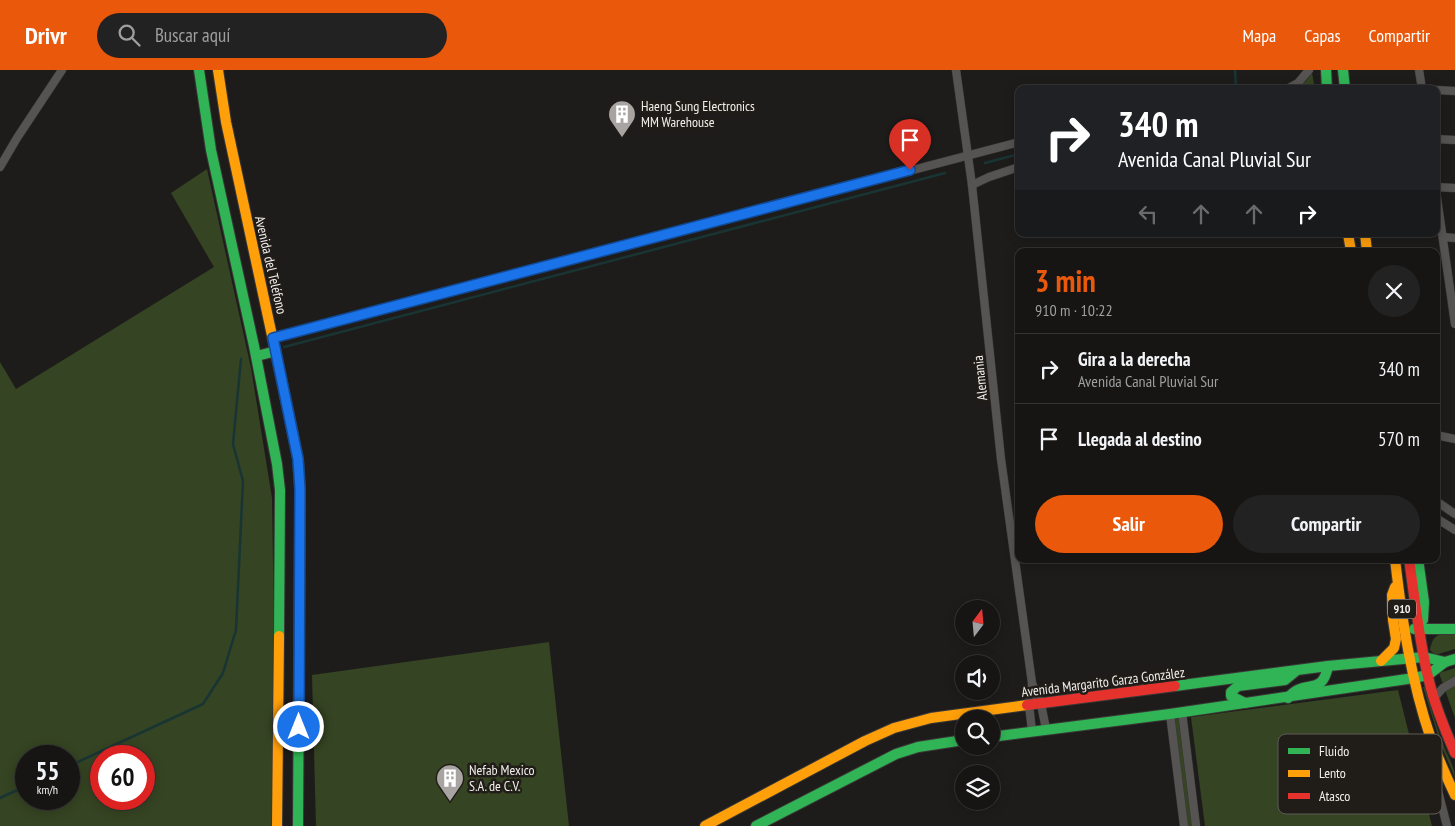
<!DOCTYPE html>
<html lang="es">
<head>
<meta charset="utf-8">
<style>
	body { margin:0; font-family:"PT Sans Narrow",sans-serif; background:#232222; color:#f1f3f6; height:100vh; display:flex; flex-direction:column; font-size:19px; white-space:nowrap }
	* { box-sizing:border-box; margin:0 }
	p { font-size:16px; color:#9e9fa0 }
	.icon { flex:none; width:28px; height:28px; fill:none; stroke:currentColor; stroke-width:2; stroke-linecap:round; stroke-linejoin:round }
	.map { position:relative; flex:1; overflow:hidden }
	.details { position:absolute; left:1015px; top:178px; width:425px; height:315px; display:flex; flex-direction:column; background:#161514; border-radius:10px; box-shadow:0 2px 12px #0003,0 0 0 1px #353434 }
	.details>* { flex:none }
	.guide { position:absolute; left:1015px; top:15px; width:425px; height:152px; border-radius:10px; box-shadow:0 2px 12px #0003,0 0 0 1px #353434; background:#202124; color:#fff; overflow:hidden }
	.needle { width:32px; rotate:16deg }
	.tools { position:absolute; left:955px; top:530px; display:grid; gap:10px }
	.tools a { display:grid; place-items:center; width:45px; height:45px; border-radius:50%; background:#161514; box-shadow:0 2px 12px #0003,0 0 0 1px #353434; font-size:25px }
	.speed { position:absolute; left:15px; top:675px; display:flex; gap:10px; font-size:25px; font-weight:700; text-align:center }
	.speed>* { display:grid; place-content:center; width:65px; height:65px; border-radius:50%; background:#161514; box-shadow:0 2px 12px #0003,0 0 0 1px #353434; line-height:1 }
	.speed small { font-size:12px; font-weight:400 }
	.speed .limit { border:8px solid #d22; background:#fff; color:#111 }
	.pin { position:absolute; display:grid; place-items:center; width:42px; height:42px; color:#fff; margin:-51px -21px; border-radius:50% 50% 50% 0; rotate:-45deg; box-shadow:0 0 5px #0007 }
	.pin .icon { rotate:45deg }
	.me { position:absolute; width:55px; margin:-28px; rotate:0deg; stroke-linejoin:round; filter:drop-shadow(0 0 4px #0008) }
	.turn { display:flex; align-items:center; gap:18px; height:105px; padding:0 20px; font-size:22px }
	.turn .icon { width:65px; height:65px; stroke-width:2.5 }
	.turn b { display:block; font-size:35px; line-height:42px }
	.lanes { display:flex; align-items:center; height:48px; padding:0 20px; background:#0003; justify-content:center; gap:25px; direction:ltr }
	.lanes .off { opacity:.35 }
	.round { display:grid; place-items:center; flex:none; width:52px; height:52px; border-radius:26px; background:#232222 }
	.head { display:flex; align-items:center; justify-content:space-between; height:85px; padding:0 20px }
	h1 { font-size:30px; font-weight:700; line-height:38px; color:#ea580c }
	.primary-button { display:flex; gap:10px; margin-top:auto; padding:10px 20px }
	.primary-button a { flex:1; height:58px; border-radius:30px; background:#ea580c; color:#fff; font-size:20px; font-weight:700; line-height:58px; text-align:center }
	.primary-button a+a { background:#232222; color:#f1f3f6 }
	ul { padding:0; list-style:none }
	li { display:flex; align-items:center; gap:15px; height:70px; padding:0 20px; border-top:1px solid #353434 }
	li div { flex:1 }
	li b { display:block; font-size:19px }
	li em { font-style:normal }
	header { display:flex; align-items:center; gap:30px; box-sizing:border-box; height:70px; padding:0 25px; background:#ea580c; color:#fff }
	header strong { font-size:24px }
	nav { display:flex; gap:28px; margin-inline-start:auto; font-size:18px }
	.search { width:350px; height:45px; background:#232222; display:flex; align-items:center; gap:12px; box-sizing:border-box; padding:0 18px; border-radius:28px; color:#9e9fa0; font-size:19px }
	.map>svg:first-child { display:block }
	.green { fill:#354422; fill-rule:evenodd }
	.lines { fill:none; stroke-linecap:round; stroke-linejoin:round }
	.stream { stroke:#183534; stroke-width:2.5 }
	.street-casing { stroke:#3a3837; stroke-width:9 }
	.fast-casing { stroke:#3a3837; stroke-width:12 }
	.slow-casing { stroke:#3a3837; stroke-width:12 }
	.jam-casing { stroke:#3a3837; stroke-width:12 }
	.street { stroke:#565452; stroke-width:8 }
	.fast { stroke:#30b455; stroke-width:10 }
	.slow { stroke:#ff9f0a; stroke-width:10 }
	.jam { stroke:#e5322d; stroke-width:10 }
	.route-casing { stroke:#114b97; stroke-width:12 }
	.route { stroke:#1a73e8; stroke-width:9 }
	.labels { text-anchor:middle; stroke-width:5; stroke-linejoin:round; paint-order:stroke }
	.shield { fill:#201c18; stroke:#b2afac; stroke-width:1 }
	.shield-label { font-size:12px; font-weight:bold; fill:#f1eeeb }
	.poi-label { font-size:14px; fill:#f1eeeb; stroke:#201c18; text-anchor:start }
	.street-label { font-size:14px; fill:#f1eeeb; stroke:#201c18 }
	.key { fill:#201c18; stroke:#5f5b57; stroke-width:1 }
	.key-label { font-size:14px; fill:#f1eeeb }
</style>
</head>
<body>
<header>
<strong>Drivr</strong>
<div class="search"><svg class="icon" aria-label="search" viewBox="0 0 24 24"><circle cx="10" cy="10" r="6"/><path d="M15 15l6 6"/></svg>Buscar aquí</div>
<nav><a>Mapa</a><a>Capas</a><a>Compartir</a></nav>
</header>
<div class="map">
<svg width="1455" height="756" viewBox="0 0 1455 756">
	<rect width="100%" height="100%" fill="#1e1c1a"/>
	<g class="green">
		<polygon points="1312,3 1315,19 1296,19 1306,11"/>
		<path d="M 207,99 L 251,298 L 272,428 L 275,627 L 273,756 L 0,756 L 0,292 L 16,319 L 214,197 L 171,123 ZM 26,686 L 69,686 L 69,729 L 26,729 ZM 101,686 L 144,686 L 144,729 L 101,729 Z"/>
		<path d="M 1455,562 L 1455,579 L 1435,585 L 1430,580 C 1433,563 1440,564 1455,562 Z"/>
		<polygon points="549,572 569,756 316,756 312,605"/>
		<polygon points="1455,598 1455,648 1439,603"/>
		<path d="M 1423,617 L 1425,617 C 1430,636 1436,656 1443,674 C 1447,685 1455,697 1455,708 L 1441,675 Z"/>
		<polygon points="1398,620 1432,756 1205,756 1191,647"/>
		<polygon points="1178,644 1192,756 1188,756 1174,645"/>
	</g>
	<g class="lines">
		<g class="stream">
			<polyline points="1235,0 1236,19"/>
			<polyline points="985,93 1019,84"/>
			<polyline points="284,277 945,103"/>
			<polyline points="69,696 203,634 223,603 236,560 243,411 233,374 241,289"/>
			<polyline points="0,728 26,716"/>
		</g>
		<g class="street-casing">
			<g id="street">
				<polyline points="956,0 972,115 1001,389 1032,613 1041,634 1046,659"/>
				<polyline points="1419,0 1422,19"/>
				<polyline points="1287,19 1298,13 1309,0"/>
				<polyline points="1436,20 1455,21"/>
				<polyline points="1436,69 1455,70"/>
				<polyline points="0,97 17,68 62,0"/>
				<polyline points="972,115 989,107 1019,97"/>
				<polyline points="1436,117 1455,118"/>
				<polyline points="1436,121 1455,254"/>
				<polyline points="1443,167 1455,168"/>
				<polyline points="273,268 1019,72"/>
				<polyline points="1436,365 1455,369"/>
				<polyline points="1436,431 1455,444"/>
				<polyline points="1436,448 1455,460"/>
				<polyline points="1032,615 1029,635 1032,661"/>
				<polyline points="1434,628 1443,618 1455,611"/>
				<polyline points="1182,642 1196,756"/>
				<polyline points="1170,644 1184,756"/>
				<polyline points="1428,669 1436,713 1447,756"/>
			</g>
		</g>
		<g class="fast-casing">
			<g id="fast">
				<polyline points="199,0 211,80 254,276 277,394 280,420 279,566"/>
				<polyline points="1326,0 1327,19"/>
				<polyline points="1343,0 1345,19"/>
				<polyline points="257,286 276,281"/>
				<polyline points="285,326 298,389 300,419 298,756"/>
				<polyline points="1418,489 1424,532 1423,550"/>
				<polyline points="1414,559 1455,559"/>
				<polyline points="1175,616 1328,596 1424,587 1445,592"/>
				<path d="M 1288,628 C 1305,607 1322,628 1328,596"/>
				<polyline points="1245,633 1231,626 1231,622 1238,616 1285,610 1296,601"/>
				<polyline points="991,667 1170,644 1414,608 1428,605 1445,592 1455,589"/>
				<polyline points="756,756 896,684 918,677 964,670"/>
			</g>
		</g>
		<g class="slow-casing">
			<g id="slow">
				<polyline points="218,0 226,52 285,326"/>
				<polyline points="1348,164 1351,181"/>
				<polyline points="1365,164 1367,181"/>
				<path d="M 1395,489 C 1402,550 1411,611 1431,669 C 1438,688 1446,706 1455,725"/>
				<polyline points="1381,591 1394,578 1396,569 1393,550 1392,525 1395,517"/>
				<polyline points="277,756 279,566"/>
				<polyline points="705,756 865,671 894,658 931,648 1027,635"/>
			</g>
		</g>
		<g class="jam-casing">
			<g id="jam">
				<path d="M 1409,489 C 1415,530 1419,571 1429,611 C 1435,636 1445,660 1455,683"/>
				<polyline points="1027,635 1175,616"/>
			</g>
		</g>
		<use href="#street" class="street"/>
		<use href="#fast" class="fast"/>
		<use href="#slow" class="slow"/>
		<use href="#jam" class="jam"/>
	</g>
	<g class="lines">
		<g class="route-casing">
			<polyline id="route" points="299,657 300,419 298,389 273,268 910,100"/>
		</g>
		<use href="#route" class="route"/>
	</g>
	<defs>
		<g id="building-pin" transform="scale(1.4375)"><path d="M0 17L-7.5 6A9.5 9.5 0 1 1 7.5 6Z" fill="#a7a4a2" stroke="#201c18"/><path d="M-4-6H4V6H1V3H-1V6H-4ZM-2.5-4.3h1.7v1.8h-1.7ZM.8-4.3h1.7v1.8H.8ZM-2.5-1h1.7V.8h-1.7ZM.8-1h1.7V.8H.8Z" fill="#fff"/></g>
	</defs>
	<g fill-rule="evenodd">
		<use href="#building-pin" x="622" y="44"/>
		<use href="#building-pin" x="450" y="708"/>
	</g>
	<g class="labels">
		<rect class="shield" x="1388" y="529.5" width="28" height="19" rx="4"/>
		<g class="shield-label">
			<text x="1402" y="543">910</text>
		</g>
		<g class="poi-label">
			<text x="641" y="41">Haeng Sung Electronics<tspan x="641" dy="16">MM Warehouse</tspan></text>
			<text x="469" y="705">Nefab Mexico<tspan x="469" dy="16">S.A. de C.V.</tspan></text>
		</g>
		<g class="street-label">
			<text transform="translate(271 195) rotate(77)" y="5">Avenida del Teléfono</text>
			<text transform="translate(980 308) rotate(-96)" y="5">Alemania</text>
			<text transform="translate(1103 612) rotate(-7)" y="5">Avenida Margarito Garza González</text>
		</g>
	</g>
	<rect x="1278" y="664" width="164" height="80" rx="8" class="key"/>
	<rect x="1288" y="678" width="22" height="6" fill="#30b455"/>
	<rect x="1288" y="700" width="22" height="7" fill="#ff9f0a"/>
	<rect x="1288" y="723" width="22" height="6" fill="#e5322d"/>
	<g class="key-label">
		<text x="1319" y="686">Fluido</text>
		<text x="1319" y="708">Lento</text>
		<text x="1319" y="731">Atasco</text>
	</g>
</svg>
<div class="tools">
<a><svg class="needle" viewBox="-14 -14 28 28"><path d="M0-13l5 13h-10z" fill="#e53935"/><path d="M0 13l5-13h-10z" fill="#9e9fa0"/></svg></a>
<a><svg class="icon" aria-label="sound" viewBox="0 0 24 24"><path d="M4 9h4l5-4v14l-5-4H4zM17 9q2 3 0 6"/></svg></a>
<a><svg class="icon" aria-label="search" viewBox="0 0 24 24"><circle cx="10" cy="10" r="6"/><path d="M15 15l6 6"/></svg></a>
<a><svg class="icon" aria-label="layers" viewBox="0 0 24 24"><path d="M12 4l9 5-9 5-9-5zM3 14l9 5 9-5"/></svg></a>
</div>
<div class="speed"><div>55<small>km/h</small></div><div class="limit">60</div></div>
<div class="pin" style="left:910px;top:100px;background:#d93025"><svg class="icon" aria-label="arrive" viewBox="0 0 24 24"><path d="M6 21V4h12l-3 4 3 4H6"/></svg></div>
<svg class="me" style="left:299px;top:657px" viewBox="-20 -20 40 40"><circle r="17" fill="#1a73e8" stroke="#fff" stroke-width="3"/><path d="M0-11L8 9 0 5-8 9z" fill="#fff"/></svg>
<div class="guide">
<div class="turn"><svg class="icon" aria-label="right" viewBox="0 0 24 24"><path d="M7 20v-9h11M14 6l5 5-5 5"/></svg><div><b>340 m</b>Avenida Canal Pluvial Sur</div></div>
<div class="lanes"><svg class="icon off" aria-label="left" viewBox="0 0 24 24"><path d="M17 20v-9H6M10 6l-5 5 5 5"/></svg><svg class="icon off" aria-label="ahead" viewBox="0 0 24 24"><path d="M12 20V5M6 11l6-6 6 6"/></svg><svg class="icon off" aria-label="ahead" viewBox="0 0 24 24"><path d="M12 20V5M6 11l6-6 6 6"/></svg><svg class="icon" aria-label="right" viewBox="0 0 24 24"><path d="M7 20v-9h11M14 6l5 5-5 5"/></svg></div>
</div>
<section class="details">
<div class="head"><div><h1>3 min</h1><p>910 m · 10:22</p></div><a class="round"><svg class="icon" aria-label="close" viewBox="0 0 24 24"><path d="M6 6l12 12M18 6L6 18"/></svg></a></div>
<ul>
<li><svg class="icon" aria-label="right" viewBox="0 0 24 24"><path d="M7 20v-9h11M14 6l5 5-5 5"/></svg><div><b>Gira a la derecha</b><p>Avenida Canal Pluvial Sur</p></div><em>340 m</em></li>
<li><svg class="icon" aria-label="arrive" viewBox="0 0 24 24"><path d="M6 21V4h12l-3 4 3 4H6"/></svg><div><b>Llegada al destino</b></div><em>570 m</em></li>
</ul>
<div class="primary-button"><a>Salir</a><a>Compartir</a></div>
</section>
</div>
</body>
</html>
